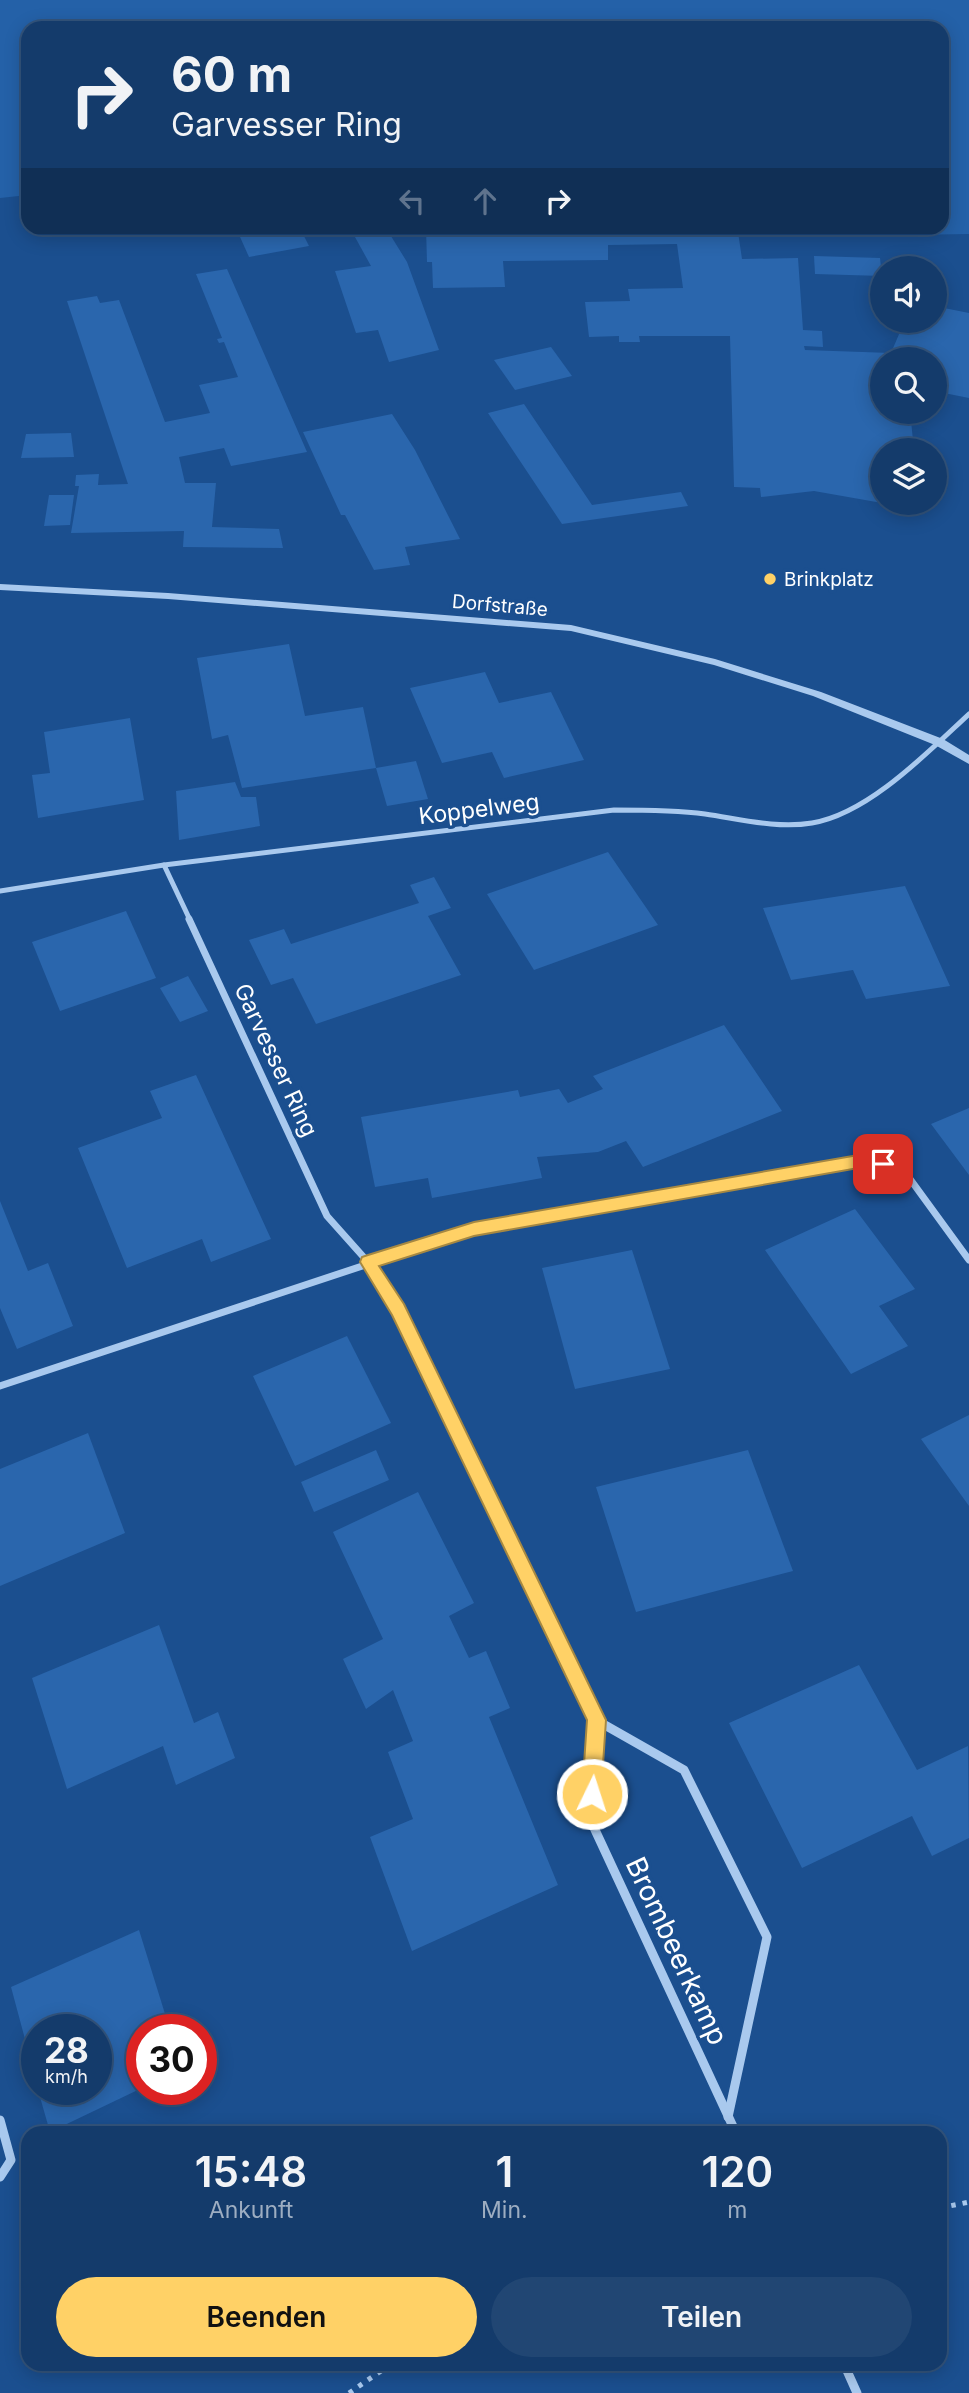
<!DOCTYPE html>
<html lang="de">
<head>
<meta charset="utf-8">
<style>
	body { margin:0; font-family:Inter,sans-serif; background:#214673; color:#f1f3f6; height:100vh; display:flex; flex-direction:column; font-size:26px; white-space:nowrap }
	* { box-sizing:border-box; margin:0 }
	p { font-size:23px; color:#9dadc1 }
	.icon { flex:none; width:38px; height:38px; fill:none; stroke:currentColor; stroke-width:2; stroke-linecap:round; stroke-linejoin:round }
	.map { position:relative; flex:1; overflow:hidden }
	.panel { position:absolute; left:21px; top:2126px; width:926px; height:245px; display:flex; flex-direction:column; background:#143b6b; border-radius:21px; box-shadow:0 4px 18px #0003,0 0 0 2px #33557e }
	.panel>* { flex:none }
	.guide { position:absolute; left:21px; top:21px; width:928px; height:214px; border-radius:21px; box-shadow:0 4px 18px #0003,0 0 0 2px #33557e; background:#143b6b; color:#f1f3f6; overflow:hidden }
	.buttons { position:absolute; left:870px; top:256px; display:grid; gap:14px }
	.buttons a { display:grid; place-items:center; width:77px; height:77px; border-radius:50%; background:#143b6b; box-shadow:0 4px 18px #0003,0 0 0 2px #33557e; font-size:35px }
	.speed { position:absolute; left:21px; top:2014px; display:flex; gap:14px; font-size:35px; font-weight:700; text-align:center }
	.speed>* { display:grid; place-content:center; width:91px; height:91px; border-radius:50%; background:#143b6b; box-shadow:0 4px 18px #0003,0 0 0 2px #33557e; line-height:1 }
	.speed small { font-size:18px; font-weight:400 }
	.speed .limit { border:10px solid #d22; background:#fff; color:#111 }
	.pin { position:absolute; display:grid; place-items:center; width:60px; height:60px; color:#fff; margin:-30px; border-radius:14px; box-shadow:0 4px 10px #0006 }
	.me { position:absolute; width:77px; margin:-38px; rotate:4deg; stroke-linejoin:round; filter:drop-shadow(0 0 5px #0008) }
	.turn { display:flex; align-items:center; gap:24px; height:147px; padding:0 35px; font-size:32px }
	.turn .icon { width:91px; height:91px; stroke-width:2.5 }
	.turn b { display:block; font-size:49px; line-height:60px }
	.lanes { display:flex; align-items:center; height:66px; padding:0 35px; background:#0003; justify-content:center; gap:35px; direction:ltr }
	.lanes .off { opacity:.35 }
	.eta { display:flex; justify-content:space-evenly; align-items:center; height:119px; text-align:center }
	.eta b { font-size:42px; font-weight:600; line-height:49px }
	.action { display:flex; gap:14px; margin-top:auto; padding:14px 35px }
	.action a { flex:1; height:80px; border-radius:42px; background:#ffd166; color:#111; font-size:28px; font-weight:600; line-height:80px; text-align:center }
	.action a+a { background:#214673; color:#f1f3f6 }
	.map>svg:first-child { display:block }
	.green { fill:#2461a8 }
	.building { fill:#2a66ad }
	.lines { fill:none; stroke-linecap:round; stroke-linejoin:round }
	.path { stroke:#a9c9ee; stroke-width:5; stroke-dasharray:4.5 7; stroke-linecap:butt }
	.minor-far2 { stroke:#a9c9ee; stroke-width:5 }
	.minor-far1 { stroke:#a9c9ee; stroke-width:7 }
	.minor { stroke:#a9c9ee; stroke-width:9 }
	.tertiary { fill:#a9c9ee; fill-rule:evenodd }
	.route { fill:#ffd166; stroke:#a68842; stroke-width:2 }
	.poi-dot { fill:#ffd166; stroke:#1b4f8f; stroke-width:2.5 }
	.labels { text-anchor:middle; stroke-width:7; stroke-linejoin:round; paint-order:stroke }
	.far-poi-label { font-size:19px; fill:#fff; stroke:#1b4f8f; text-anchor:start }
	.far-street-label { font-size:19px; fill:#fff; stroke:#1b4f8f }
	.street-label { font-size:23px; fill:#fff; stroke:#1b4f8f }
	.near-street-label { font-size:28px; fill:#fff; stroke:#1b4f8f }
</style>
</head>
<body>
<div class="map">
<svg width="969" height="2393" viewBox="0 0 969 2393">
	<rect width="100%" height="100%" fill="#1b4f8f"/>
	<polygon class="green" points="0,0 969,0 969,234 782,237 776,228 942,228 942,28 28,28 28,195 0,198"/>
	<g class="building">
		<polygon points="43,228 67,228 67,232 44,234"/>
		<polygon points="236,228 300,228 309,246 249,257"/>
		<polygon points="350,228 386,228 407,262 439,350 389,362 378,330 356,333 335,271 371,266"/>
		<polygon points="426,228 703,228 704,233 738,232 742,259 798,258 803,330 822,331 823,347 804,346 805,350 891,353 905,320 934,320 934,306 969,313 969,398 934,391 934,359 882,359 882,411 910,411 914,450 882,450 882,503 814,491 761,497 760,488 734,487 730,336 639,336 640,342 619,342 619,336 589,337 585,302 630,301 628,289 683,288 677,244 608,245 608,260 503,261 505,287 433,288 432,262 427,262"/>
		<polygon points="814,256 880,258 882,276 815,274"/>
		<polygon points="227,269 307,452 231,466 224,448 179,457 185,483 216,483 212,527 279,529 283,548 183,547 184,531 71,533 79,486 75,486 76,475 99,474 98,485 128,484 67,301 97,296 100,303 119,300 165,422 210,413 199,385 238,377 224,342 219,343 217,339 222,338 196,274"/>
		<polygon points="551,347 572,376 515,390 494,360"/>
		<polygon points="524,404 592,505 681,492 688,506 562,524 488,413"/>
		<polygon points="392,414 415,450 460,539 405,547 410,565 374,570 345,515 341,515 303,432"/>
		<polygon points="71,433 74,457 21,458 26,434"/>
		<polygon points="49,495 74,495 70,525 44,526"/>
		<polygon points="289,644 305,716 363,707 376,768 242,788 228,735 212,739 197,658"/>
		<polygon points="485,672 499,703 551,692 584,760 504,778 492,752 442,763 410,688"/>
		<polygon points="130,718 144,800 38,818 32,775 50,773 44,732"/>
		<polygon points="416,761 428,799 387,806 376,768"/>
		<polygon points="235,782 241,797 256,797 260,826 179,840 176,791"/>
		<polygon points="608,852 658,925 534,970 487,894"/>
		<polygon points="434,877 451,908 428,916 461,975 316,1024 293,978 271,985 249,940 284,929 291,944 419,903 410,885"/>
		<polygon points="905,886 950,986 866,999 853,970 791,980 763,908"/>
		<polygon points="126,911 156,978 60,1011 32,942"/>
		<polygon points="188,976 208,1011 180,1022 160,988"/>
		<polygon points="724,1025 782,1111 643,1167 626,1141 598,1152 537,1157 542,1178 432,1198 428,1178 375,1187 361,1117 518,1090 520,1097 559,1089 568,1103 603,1089 593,1076"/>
		<polygon points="196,1075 271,1239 211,1262 202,1239 127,1268 78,1148 162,1118 150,1091"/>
		<polygon points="969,1108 969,1175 931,1124"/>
		<polygon points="0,1201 28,1271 48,1263 73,1326 17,1349 0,1308"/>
		<polygon points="855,1209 915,1289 879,1306 908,1346 851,1374 765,1250"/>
		<polygon points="632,1250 670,1369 575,1389 542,1268"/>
		<polygon points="347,1336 391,1423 295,1466 253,1376"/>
		<polygon points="969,1415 969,1506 921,1439"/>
		<polygon points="88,1433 125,1533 0,1586 0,1469"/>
		<polygon points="376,1450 389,1480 314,1512 301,1482"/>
		<polygon points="748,1450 793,1571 636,1612 596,1487"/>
		<polygon points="418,1492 474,1603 449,1616 469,1658 486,1651 510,1708 489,1717 558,1885 412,1951 370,1837 413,1819 388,1752 413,1741 393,1690 366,1709 343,1659 383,1639 333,1532"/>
		<polygon points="159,1625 194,1723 218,1712 235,1758 176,1785 163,1746 67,1789 32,1678"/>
		<polygon points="859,1665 917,1770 968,1746 969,1838 932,1856 912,1816 802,1868 729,1723"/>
		<polygon points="139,1930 170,2030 142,2030 142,2088 50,2132 38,2090 96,2090 96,2030 37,2030 36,2080 11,1987"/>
	</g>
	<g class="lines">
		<g class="path">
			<polyline points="493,2133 533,2127 541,2133"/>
			<polyline points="940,2208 969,2202"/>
			<polyline points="349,2393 391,2364"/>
		</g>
		<g class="minor-far2">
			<polyline points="164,865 190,920"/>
			<path d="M 0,891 L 164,865 L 614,810 C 645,810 675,810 705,814 C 740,819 777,829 812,823 C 868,814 928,752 969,714"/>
		</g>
		<g class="minor-far1">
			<polyline points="189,919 327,1216 368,1262 398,1310 524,1571"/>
			<polyline points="0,1386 474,1229 864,1161 902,1168 969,1260"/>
		</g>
		<g class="minor">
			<polyline points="523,1569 596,1720 590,1819 736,2133"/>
			<polyline points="596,1720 684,1770 767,1937 728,2117"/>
			<polyline points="0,2120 11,2160 0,2177"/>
			<polyline points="844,2364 857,2393"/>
		</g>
		<polygon class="tertiary" points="0,584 168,593 571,625 715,659 821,692 943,739 969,755 969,764 935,745 813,696 714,665 571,631 168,599 0,590"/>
	</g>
	<polygon class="route" points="864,1154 889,1160 891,1164 889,1169 883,1171 864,1167 474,1236 379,1266 404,1304 606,1720 601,1794 598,1801 592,1804 585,1801 582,1794 587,1720 392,1315 360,1262 362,1257 368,1255 474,1222"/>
	<circle class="poi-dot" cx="770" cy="579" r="7"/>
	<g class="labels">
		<g class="far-poi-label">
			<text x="784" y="586">Brinkplatz</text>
		</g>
		<g class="far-street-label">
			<text transform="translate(500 605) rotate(5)" y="7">Dorfstraße</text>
		</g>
		<g class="street-label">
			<text transform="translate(479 809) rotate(-7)" y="8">Koppelweg</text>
			<text transform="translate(276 1060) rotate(65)" y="8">Garvesser Ring</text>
		</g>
		<g class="near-street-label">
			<text transform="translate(677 1951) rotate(65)" y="10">Brombeerkamp</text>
		</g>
	</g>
</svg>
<div class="buttons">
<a><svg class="icon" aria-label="sound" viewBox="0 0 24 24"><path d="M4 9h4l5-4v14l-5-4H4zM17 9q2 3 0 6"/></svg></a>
<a><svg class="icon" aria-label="search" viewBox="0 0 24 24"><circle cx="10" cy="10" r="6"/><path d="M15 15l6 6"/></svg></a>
<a><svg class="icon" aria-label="layers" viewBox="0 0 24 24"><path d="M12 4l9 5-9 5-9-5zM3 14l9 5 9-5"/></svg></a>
</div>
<div class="speed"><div>28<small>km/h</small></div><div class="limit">30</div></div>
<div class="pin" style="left:883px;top:1164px;background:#d93025"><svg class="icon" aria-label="arrive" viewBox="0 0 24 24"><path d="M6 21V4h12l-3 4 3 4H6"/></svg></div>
<svg class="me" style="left:592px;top:1794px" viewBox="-20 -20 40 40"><circle r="17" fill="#ffd166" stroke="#fff" stroke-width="3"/><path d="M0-11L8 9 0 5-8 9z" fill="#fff"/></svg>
<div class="guide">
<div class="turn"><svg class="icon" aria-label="right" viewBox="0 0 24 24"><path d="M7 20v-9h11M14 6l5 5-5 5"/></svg><div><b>60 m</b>Garvesser Ring</div></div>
<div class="lanes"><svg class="icon off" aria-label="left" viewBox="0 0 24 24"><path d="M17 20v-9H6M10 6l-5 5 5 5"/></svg><svg class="icon off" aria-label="ahead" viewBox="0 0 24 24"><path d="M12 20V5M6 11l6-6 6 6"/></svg><svg class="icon" aria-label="right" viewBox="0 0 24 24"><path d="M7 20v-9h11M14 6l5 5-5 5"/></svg></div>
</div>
<section class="panel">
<div class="eta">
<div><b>15:48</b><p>Ankunft</p></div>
<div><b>1</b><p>Min.</p></div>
<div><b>120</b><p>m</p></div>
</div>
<div class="action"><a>Beenden</a><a>Teilen</a></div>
</section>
</div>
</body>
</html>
